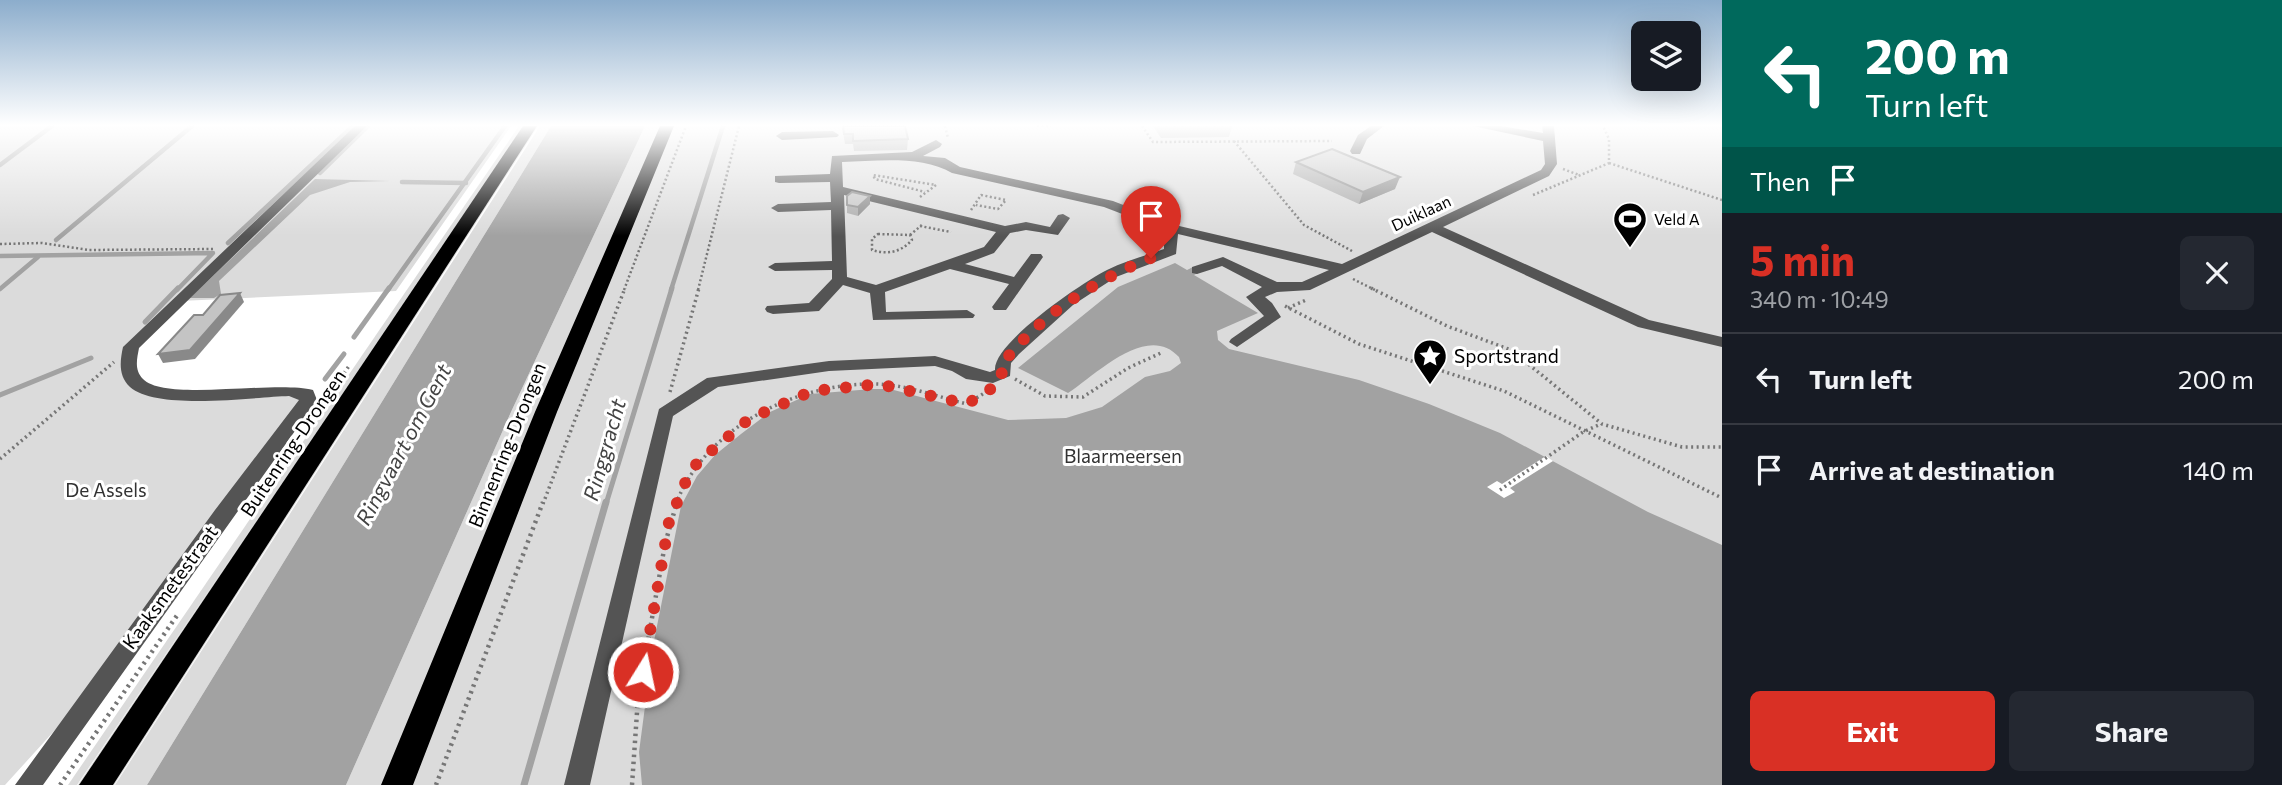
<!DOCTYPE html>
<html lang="en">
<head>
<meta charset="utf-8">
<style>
	body { margin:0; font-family:Commissioner,sans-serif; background:#242831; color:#f1f3f6; height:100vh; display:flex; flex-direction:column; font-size:26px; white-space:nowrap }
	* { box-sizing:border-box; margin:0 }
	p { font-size:23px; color:#9ea1a6 }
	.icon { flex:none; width:38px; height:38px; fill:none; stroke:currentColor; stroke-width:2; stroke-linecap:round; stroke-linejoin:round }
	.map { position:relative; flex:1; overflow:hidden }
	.side { display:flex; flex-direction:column; background:#171b24; width:560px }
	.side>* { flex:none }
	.guide { background:#00695c; color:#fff; overflow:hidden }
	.fabs { position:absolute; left:1631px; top:21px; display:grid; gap:14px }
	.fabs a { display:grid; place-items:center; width:70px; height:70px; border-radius:10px; background:#171b24; box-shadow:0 7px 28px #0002; font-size:35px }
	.pin { position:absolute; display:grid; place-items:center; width:60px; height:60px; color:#fff; margin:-72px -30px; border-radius:50% 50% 50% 0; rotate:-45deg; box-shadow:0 0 7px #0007 }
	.pin .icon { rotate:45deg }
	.me { position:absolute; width:77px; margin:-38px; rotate:10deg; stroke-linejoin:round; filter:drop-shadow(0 0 5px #0008) }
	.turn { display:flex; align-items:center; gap:24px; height:147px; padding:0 28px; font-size:32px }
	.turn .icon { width:91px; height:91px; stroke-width:2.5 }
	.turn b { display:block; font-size:49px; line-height:60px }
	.then { display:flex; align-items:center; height:66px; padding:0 28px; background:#0003; gap:14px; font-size:26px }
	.round { display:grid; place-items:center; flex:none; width:74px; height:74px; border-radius:10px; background:#242831 }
	.summary { display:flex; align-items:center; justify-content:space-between; height:119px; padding:0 28px }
	h1 { font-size:42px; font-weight:700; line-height:52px; color:#d93025 }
	.button { display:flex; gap:14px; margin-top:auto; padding:14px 28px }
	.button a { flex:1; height:80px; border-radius:10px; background:#d93025; color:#fff; font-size:28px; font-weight:700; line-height:80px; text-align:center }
	.button a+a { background:#242831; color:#f1f3f6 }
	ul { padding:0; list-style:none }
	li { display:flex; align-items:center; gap:21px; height:91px; padding:0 28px; border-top:2px solid #363941 }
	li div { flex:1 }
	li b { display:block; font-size:26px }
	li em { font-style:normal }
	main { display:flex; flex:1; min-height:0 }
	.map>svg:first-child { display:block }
	.green { fill:#dbdbdb }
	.water { fill:#a2a2a2 }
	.pier { fill:#fff }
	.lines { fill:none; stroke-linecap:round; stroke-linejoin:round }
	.stream-far2 { stroke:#a2a2a2; stroke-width:4.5 }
	.stream-far1 { stroke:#a2a2a2; stroke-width:5 }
	.stream { stroke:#a2a2a2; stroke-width:7 }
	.highway-casing { stroke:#dbdbdb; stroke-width:2 }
	.path-far2 { stroke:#767676; stroke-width:2.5; stroke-dasharray:2 2.5; stroke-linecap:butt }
	.path-far1 { stroke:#767676; stroke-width:3.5; stroke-dasharray:2 3.5; stroke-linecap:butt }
	.path { stroke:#767676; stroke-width:4.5; stroke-dasharray:2.5 4.5; stroke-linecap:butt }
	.minor { fill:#545454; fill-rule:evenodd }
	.highway { fill:#000; fill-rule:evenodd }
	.wall { fill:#a9a9a9 }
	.shaded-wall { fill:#898989 }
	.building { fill:#c4c4c4; stroke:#898989; stroke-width:2 }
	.route { stroke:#d93025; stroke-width:12; stroke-dasharray:0 21.6 }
	.labels { text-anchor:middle; stroke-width:6; stroke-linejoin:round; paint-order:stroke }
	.far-street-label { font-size:16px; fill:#000; stroke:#fff }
	.far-poi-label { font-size:16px; fill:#000; stroke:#fff; text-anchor:start }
	.poi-label { font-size:19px; fill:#000; stroke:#fff; text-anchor:start }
	.street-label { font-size:19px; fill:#000; stroke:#fff }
	.park-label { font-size:19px; fill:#323232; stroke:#fff }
	.water-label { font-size:21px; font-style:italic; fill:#434343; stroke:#fff }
</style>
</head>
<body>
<main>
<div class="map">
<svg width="1722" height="785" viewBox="0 0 1722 785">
	<rect width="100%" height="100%" fill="#fff"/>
	<g class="green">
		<polygon points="0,126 511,126 396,291 180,301 131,347 128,369 152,393 307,394 85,697 5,785 0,785"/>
		<polygon points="519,126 524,126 77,785 68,785"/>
		<polygon points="540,126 551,126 147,785 115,785"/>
		<polygon points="645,126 1722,126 1722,785 346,785 511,412"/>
	</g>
	<g class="water">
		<polygon points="551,126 645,126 511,412 346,785 147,785"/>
		<polygon points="315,179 390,181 350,182 310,195 219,281 221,294 214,298 190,298"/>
		<path d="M 1175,263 L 1187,270 L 1193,267 L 1200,272 L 1194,275 L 1258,313 L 1217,331 L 1218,340 L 1229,349 L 1359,380 L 1429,404 L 1500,433 L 1648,512 L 1722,545 L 1722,785 L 642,785 L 639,752 L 653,646 L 681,506 L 697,476 L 715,455 L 741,434 L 770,412 L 810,394 L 872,389 L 890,389 L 1008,420 L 1066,418 L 1102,407 L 1145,377 L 1170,371 L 1181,363 L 1179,357 C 1147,322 1097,374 1068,393 L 1018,368 L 1118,287 Z"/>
	</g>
	<polygon class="pier" points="1546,456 1553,461 1510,488 1515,492 1504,498 1487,487 1497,481 1502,484"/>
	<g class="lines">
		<g class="stream-far2">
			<polyline points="0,165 52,126"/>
			<polyline points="320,173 368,126"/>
			<polyline points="402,182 466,183"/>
			<polyline points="56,240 192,126"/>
			<polyline points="228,243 353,126"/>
			<polyline points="0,256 213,253 177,290"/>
			<polyline points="0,289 38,257"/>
			<polyline points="388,290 505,126"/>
			<polyline points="671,290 723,126"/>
		</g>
		<g class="stream-far1">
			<polyline points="145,322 178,288"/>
			<polyline points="354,337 389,288"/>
			<polyline points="325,379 344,354"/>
			<polyline points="0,395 91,358"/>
			<polyline points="606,504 672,288"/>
		</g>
		<polyline class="stream" points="524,785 606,502"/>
		<g class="highway-casing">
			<g id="highway">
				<polygon points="523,126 537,126 113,785 79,785"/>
				<polygon points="660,126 674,126 557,412 413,785 381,785 535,412"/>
			</g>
		</g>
		<g class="path-far2">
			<polyline points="945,126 948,138"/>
			<polyline points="1037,126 1051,126"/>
			<polyline points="1142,126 1153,142 1332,141"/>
			<polyline points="1234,141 1304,225 1352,251"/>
			<polyline points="1609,163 1722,200"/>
			<polyline points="1563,169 1579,175"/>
			<polyline points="1533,195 1609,163 1609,139 1603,126"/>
			<polyline points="920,197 936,185 873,175 875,179 925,192"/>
			<polyline points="971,210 981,195 1006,200 998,209 976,205"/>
			<polyline points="920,226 951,232"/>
			<path d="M 878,234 L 910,235 L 912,240 C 901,252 888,255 872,250 L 872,239 Z"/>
			<polyline points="910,235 923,224"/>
			<polyline points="0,244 42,243 89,250 213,249"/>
			<polyline points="1353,279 1375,290"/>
			<polyline points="624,290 686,126"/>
			<polyline points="698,290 739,126"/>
		</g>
		<g class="path-far1">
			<polyline points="1371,288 1447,326 1511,350 1602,424 1682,447 1722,447"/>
			<polyline points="1285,306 1359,344 1504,391 1722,498"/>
			<polyline points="1288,308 1306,300"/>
			<polyline points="1015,379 1045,396 1083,397 1128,368 1163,352"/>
			<polyline points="670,392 699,288"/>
			<polyline points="325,400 349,366"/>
			<polyline points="0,459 114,362"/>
			<polyline points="1500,490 1583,432 1601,424"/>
			<polyline points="543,504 625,288"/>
			<path d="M 676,504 C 705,427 798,382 877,384 C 907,385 938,397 967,404 L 989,390"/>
		</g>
		<g class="path">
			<polyline points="60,785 178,614"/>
			<polyline points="436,785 543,502"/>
			<polyline points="632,785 638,698 665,544 677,502"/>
		</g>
		<g class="minor">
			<path d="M 355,126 L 367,126 L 139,348 C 137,359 134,370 143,379 C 165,402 275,380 313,390 L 317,400 L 43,785 L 15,785 L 215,510 L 299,400 L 289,396 C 253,397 157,411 130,387 C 118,376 120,361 123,347 Z"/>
			<polygon points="1371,126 1384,126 1367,139 1360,154 1352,154 1350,151 1358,135"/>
			<path d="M 1473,126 L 1501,126 L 1543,133 L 1542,126 L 1554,126 L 1557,164 L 1549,176 L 1443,227 L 1649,320 L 1722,337 L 1722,347 L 1638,327 L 1432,232 L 1310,290 L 1277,292 L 1265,297 L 1272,303 L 1281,317 L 1237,347 L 1229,342 L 1231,339 L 1264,316 L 1246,297 L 1262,287 L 1222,266 L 1197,274 L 1192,273 L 1192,267 L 1223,257 L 1277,282 L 1302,282 L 1329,270 L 1178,234 L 1176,254 L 1116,277 L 1073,305 L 1019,354 L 1011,363 L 1010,376 L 993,383 L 966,379 L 952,371 L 935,366 L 829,371 L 718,387 L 673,416 L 590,785 L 564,785 L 659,409 L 707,378 L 829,361 L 935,356 L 990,372 L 995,370 C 993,343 1083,282 1107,270 C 1125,261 1145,256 1164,249 L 1164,230 L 1104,207 L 952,173 C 922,155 876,161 842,162 L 843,187 L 1005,226 L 1026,222 L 1050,227 L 1058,215 L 1063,214 L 1070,218 L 1058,235 L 1026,230 L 1010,233 L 994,253 L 965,264 L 1014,277 L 1031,254 L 1041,254 L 1043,257 L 1006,310 L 994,310 L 992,307 L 1009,284 L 950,269 L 885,292 L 886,312 L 967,310 L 975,315 L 973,318 L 873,320 L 870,293 L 843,285 L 819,311 L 773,314 L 767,312 L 765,309 L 767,306 L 809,303 L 832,279 L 832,270 L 775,271 L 768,267 L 775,263 L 832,261 L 831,210 L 778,212 L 771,208 L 778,204 L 831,202 L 830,182 L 779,183 L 775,182 L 775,176 L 830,174 L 832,156 L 912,152 L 936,140 L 942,144 L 940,147 L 923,156 L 945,158 L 960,167 L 1113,201 L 1175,225 L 1342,264 L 1541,170 L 1545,164 L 1543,141 ZM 844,195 L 996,232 L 984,247 L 876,285 L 847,277 Z"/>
			<polygon points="833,131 839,135 837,137 782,140 776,136 782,132"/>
		</g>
		<use href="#highway" class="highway"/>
	</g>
	<g class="wall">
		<polygon points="842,126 905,126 908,139 907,150 854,151 853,144 845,144"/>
		<polygon points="1153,126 1232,126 1229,137 1161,138"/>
		<polygon points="1296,162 1395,189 1359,204 1293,174"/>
		<polygon points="847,196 870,204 858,216 847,213"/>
	</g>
	<g class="shaded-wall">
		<polygon points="1400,177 1395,189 1359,204 1363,192"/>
		<polygon points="870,196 870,204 858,216 858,207"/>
		<polygon points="240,293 244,302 195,359 163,363 158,354"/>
	</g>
	<g class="building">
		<polygon points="843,126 905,126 908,139 853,141 853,134 844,134"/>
		<polygon points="1332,149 1400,177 1363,192 1296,162"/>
		<polygon points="852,192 870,196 858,207 847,205 847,196"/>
		<polygon points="240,293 190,350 158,354 194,315 203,315 220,295"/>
	</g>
	<linearGradient id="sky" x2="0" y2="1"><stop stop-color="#8cadcc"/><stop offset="0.53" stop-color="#fff"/><stop offset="1" stop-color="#fff" stop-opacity="0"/></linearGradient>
	<rect width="1722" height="236" fill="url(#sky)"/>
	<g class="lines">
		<path class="route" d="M 643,672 L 669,522 L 686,481 L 697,463 L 749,419 L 812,391 L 879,384 L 967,404 L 990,390 L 993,378 L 1004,372 L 1003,363 C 1040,315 1096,280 1151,258"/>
	</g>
	<defs>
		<g id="stadium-pin" transform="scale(1.75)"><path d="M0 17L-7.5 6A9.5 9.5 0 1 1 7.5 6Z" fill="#000" stroke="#fff"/><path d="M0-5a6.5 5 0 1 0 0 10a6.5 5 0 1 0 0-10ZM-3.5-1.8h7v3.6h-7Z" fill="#fff"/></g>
		<g id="sight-pin" transform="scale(1.75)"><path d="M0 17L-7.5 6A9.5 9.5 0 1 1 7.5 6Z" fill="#000" stroke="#fff"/><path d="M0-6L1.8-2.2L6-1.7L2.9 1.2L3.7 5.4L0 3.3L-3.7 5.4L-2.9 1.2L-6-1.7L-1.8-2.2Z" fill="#fff"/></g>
	</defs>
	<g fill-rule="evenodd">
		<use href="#stadium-pin" x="1630" y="219"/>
		<use href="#sight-pin" x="1430" y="356"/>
	</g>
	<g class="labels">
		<g class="far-street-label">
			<text transform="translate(1421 213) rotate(-25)" y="6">Duiklaan</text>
		</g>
		<g class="far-poi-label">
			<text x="1654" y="225">Veld A</text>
		</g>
		<g class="poi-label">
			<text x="1454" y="363">Sportstrand</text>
		</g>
		<g class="street-label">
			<text transform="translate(293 443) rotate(-56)" y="7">Buitenring-Drongen</text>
			<text transform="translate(507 445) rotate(-68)" y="7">Binnenring-Drongen</text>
			<text transform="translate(170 587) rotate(-54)" y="7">Kaaksmetestraat</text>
		</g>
		<g class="park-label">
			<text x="1123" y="463">Blaarmeersen</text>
			<text x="106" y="497">De Assels</text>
		</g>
		<g class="water-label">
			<text transform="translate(404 445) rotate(-62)" y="7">Ringvaart om Gent</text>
			<text transform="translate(605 450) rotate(-74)" y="7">Ringgracht</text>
		</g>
	</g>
</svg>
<div class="fabs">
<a><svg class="icon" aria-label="layers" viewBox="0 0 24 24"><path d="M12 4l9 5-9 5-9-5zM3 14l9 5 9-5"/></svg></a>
</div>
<div class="pin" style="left:1151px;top:258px;background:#d93025"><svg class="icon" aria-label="arrive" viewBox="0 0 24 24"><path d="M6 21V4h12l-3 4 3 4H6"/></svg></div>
<svg class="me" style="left:643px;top:672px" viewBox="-20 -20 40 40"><circle r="17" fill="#d93025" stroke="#fff" stroke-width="3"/><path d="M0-11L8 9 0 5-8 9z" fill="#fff"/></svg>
</div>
<section class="side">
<div class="guide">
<div class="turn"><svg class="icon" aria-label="left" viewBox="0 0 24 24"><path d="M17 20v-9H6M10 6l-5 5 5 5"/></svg><div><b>200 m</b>Turn left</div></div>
<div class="then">Then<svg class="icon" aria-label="arrive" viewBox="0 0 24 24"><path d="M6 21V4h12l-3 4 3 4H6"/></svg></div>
</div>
<div class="summary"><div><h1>5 min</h1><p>340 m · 10:49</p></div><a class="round"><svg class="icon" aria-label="close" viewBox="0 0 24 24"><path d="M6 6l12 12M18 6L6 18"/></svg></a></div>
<ul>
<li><svg class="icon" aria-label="left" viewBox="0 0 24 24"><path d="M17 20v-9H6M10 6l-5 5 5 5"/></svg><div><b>Turn left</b></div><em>200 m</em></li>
<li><svg class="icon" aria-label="arrive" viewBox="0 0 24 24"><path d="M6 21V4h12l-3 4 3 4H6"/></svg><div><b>Arrive at destination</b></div><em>140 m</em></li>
</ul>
<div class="button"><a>Exit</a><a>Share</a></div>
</section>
</main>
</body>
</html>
